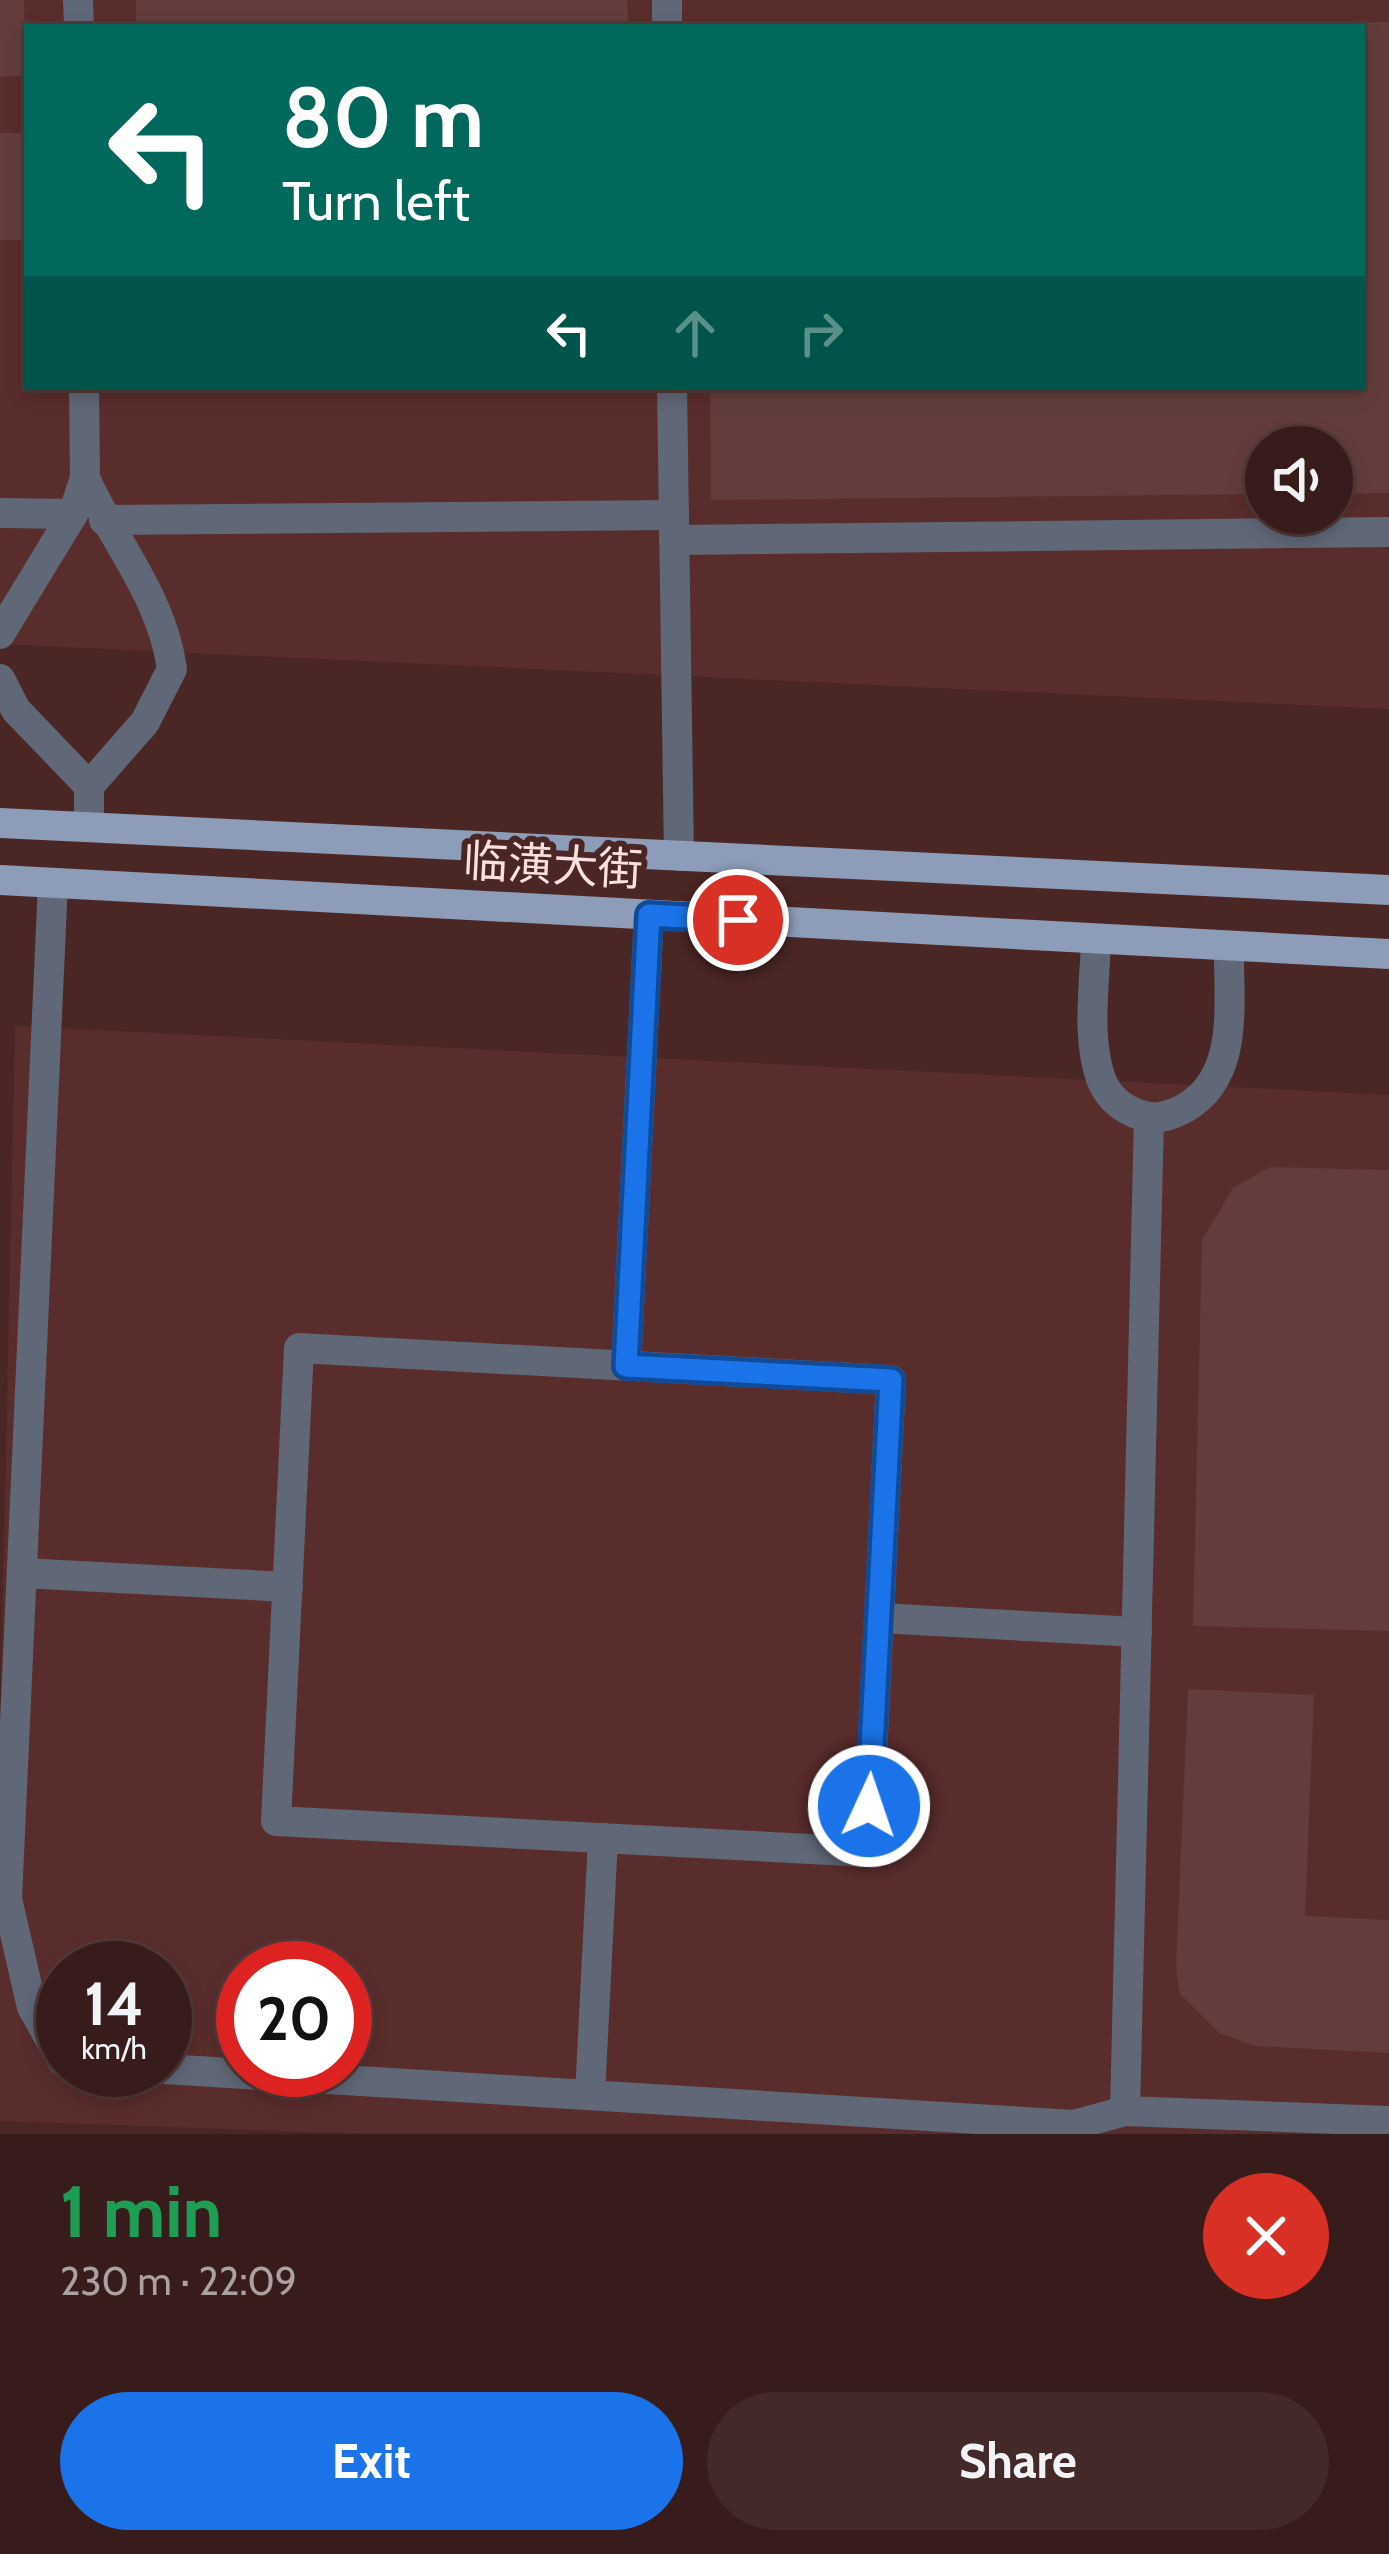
<!DOCTYPE html>
<html lang="en">
<head>
<meta charset="utf-8">
<style>
	body { margin:0; font-family:Cabin,"Noto Sans SC",sans-serif; background:#432928; color:#f1f3f6; height:100vh; display:flex; flex-direction:column; font-size:45px; white-space:nowrap }
	* { box-sizing:border-box; margin:0 }
	p { font-size:39px; color:#aba1a3 }
	.icon { flex:none; width:66px; height:66px; fill:none; stroke:currentColor; stroke-width:2; stroke-linecap:round; stroke-linejoin:round }
	.map { position:relative; height:2134px; overflow:hidden }
	.panel { display:flex; flex-direction:column; background:#381c1b; flex:1 }
	.panel>* { flex:none }
	.guide { position:absolute; left:24px; top:24px; width:1341px; height:366px; border-radius:0px; box-shadow:0 6px 18px #0003,0 0 0 3px #523a3a; background:#00695c; color:#fff; overflow:hidden }
	.controls { position:absolute; left:1245px; top:426px; display:grid; gap:24px }
	.controls a { display:grid; place-items:center; width:108px; height:108px; border-radius:50%; background:#381c1b; box-shadow:0 6px 18px #0003,0 0 0 3px #523a3a; font-size:60px }
	.speed { position:absolute; left:36px; top:1941px; display:flex; gap:24px; font-size:60px; font-weight:700; text-align:center }
	.speed>* { display:grid; place-content:center; width:156px; height:156px; border-radius:50%; background:#381c1b; box-shadow:0 6px 18px #0003,0 0 0 3px #523a3a; line-height:1 }
	.speed small { font-size:30px; font-weight:400 }
	.speed .limit { border:18px solid #d22; background:#fff; color:#111 }
	.pin { position:absolute; display:grid; place-items:center; width:102px; height:102px; color:#fff; margin:-51px; border:6px solid #fff; border-radius:50%; box-shadow:0 3px 12px #0007 }
	.me { position:absolute; width:132px; margin:-66px; rotate:3deg; stroke-linejoin:round; filter:drop-shadow(0 0 9px #0008) }
	.turn { display:flex; align-items:center; gap:42px; height:252px; padding:0 60px; font-size:54px }
	.turn .icon { width:156px; height:156px; stroke-width:2.5 }
	.turn b { display:block; font-size:84px; line-height:102px }
	.lanes { display:flex; align-items:center; height:114px; padding:0 60px; background:#0003; justify-content:center; gap:60px; direction:ltr }
	.lanes .off { opacity:.35 }
	.round { display:grid; place-items:center; flex:none; width:126px; height:126px; border-radius:63px; background:#432928 }
	.headline { display:flex; align-items:center; justify-content:space-between; height:204px; padding:0 60px }
	h1 { font-size:72px; font-weight:700; line-height:90px; color:#1e9e55 }
	.action { display:flex; gap:24px; margin-top:auto; padding:24px 60px }
	.action a { flex:1; height:138px; border-radius:72px; background:#1a73e8; color:#fff; font-size:48px; font-weight:700; line-height:138px; text-align:center }
	.action a+a { background:#432928; color:#f1f3f6 }
	.map>svg:first-child { display:block }
	.built { fill:#592d2c; fill-rule:evenodd }
	.building { fill:#633d3b }
	.lines { fill:none; stroke-linecap:round; stroke-linejoin:round }
	.minor { stroke:#606776; stroke-width:30 }
	.major { stroke:#8d9cb8; stroke-width:30 }
	.route-casing { stroke:#114b97; stroke-width:30 }
	.route { stroke:#1a73e8; stroke-width:21 }
	.labels { text-anchor:middle; stroke-width:12; stroke-linejoin:round; paint-order:stroke }
	.street-label { font-size:45px; fill:#f9e1df; stroke:#4a2624 }
</style>
</head>
<body>
<div class="map">
<svg width="1389" height="2134" viewBox="0 0 1389 2134">
	<rect width="100%" height="100%" fill="#4a2624"/>
	<g class="built">
		<path d="M 0,0 L 1389,0 L 1389,709 L 0,644 ZM 27,27 L 1362,27 L 1362,387 L 27,387 ZM 1266,447 L 1332,447 L 1332,513 L 1266,513 Z"/>
		<path d="M 15,1026 L 1389,1095 L 1389,2134 L 366,2134 L 0,2121 L 0,1734 ZM 63,1968 L 165,1968 L 165,2070 L 63,2070 ZM 243,1968 L 345,1968 L 345,2070 L 243,2070 Z"/>
	</g>
	<g class="building">
		<polygon points="0,0 24,0 25,76 0,77"/>
		<polygon points="136,0 627,0 628,27 136,27"/>
		<polygon points="1389,22 1389,493 1332,494 1332,447 1266,447 1266,494 711,500 710,387 1362,387 1362,27 1333,23"/>
		<rect x="0" y="133" width="27" height="107"/>
		<polygon points="1270,1167 1389,1170 1389,1631 1193,1626 1202,1240 1233,1188"/>
		<polygon points="1188,1689 1314,1695 1305,1916 1389,1920 1389,2053 1255,2046 1219,2033 1180,1994 1176,1967"/>
	</g>
	<g class="lines">
		<g class="minor">
			<polyline points="78,0 79,27"/>
			<polyline points="667,0 667,27"/>
			<polyline points="672,387 679,856"/>
			<path d="M 85,478 C 114,543 162,596 172,669 L 145,722 L 89,786 L 89,827"/>
			<polyline points="0,513 73,514"/>
			<polyline points="104,520 674,515"/>
			<polyline points="674,540 1389,532"/>
			<polyline points="0,634 73,514 85,478 84,387"/>
			<polyline points="0,679 16,710 89,786"/>
			<polyline points="53,883 7,1899 32,2007 63,2062"/>
			<path d="M 1096,939 C 1095,983 1086,1037 1101,1079 C 1109,1100 1128,1114 1150,1117 C 1162,1119 1174,1114 1185,1108 C 1241,1076 1228,1002 1229,946"/>
			<polyline points="1149,1117 1125,2111 1389,2121"/>
			<polygon points="299,1348 891,1380 867,1852 276,1821"/>
			<polyline points="626,1365 649,915"/>
			<polyline points="22,1573 288,1587"/>
			<polyline points="879,1618 1137,1632"/>
			<polyline points="165,2069 1074,2125 1125,2111"/>
			<polyline points="590,2095 603,1838"/>
		</g>
		<g class="major">
			<polyline points="0,823 1389,890"/>
			<polyline points="0,880 1389,954"/>
		</g>
	</g>
	<g class="lines">
		<g class="route-casing">
			<polyline id="route" points="738,920 649,915 626,1366 891,1380 869,1806"/>
		</g>
		<use href="#route" class="route"/>
	</g>
	<g class="labels">
		<g class="street-label">
			<text transform="translate(553 865) rotate(3)" y="16">临潢大街</text>
		</g>
	</g>
</svg>
<div class="controls">
<a><svg class="icon" aria-label="sound" viewBox="0 0 24 24"><path d="M4 9h4l5-4v14l-5-4H4zM17 9q2 3 0 6"/></svg></a>
</div>
<div class="speed"><div>14<small>km/h</small></div><div class="limit">20</div></div>
<div class="pin" style="left:738px;top:920px;background:#d93025"><svg class="icon" aria-label="arrive" viewBox="0 0 24 24"><path d="M6 21V4h12l-3 4 3 4H6"/></svg></div>
<svg class="me" style="left:869px;top:1806px" viewBox="-20 -20 40 40"><circle r="17" fill="#1a73e8" stroke="#fff" stroke-width="3"/><path d="M0-11L8 9 0 5-8 9z" fill="#fff"/></svg>
<div class="guide">
<div class="turn"><svg class="icon" aria-label="left" viewBox="0 0 24 24"><path d="M17 20v-9H6M10 6l-5 5 5 5"/></svg><div><b>80 m</b>Turn left</div></div>
<div class="lanes"><svg class="icon" aria-label="left" viewBox="0 0 24 24"><path d="M17 20v-9H6M10 6l-5 5 5 5"/></svg><svg class="icon off" aria-label="ahead" viewBox="0 0 24 24"><path d="M12 20V5M6 11l6-6 6 6"/></svg><svg class="icon off" aria-label="right" viewBox="0 0 24 24"><path d="M7 20v-9h11M14 6l5 5-5 5"/></svg></div>
</div>
</div>
<section class="panel">
<div class="headline"><div><h1>1 min</h1><p>230 m · 22:09</p></div><a class="round" style="background:#d93025;color:#fff"><svg class="icon" aria-label="close" viewBox="0 0 24 24"><path d="M6 6l12 12M18 6L6 18"/></svg></a></div>
<div class="action"><a>Exit</a><a>Share</a></div>
</section>
</body>
</html>
